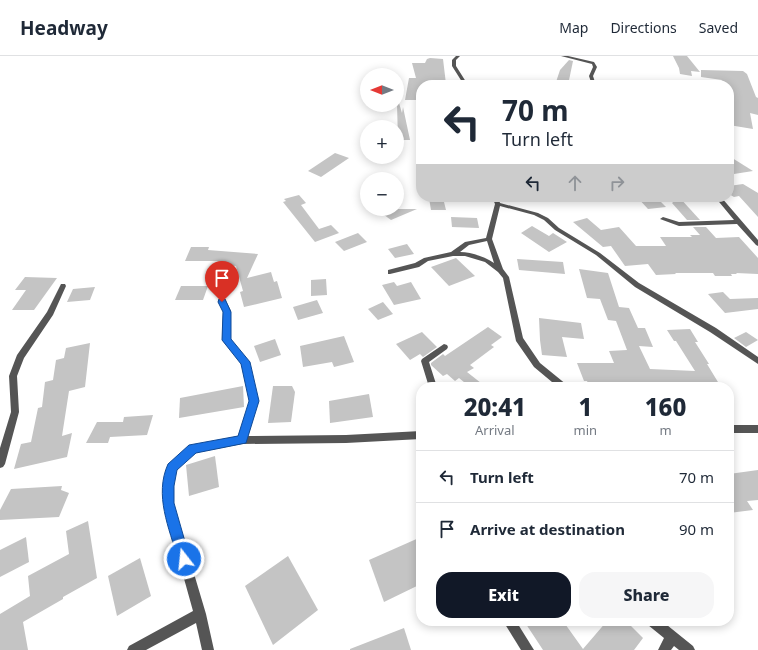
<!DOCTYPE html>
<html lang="en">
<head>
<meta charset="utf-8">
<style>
	body { margin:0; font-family:"Noto Sans",sans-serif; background:#f6f6f7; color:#1f2937; height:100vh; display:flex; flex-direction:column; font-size:15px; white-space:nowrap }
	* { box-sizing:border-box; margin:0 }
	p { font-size:13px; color:#747a83 }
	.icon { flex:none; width:22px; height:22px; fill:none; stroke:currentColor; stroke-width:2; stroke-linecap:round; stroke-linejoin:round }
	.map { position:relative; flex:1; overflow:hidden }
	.sheet { position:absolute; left:416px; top:326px; width:318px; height:244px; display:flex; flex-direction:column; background:#fff; border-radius:16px; box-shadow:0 2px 10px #0003 }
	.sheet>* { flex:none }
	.hud { position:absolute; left:416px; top:24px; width:318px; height:122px; border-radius:16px; box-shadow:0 2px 10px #0003; background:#fff; color:#1f2937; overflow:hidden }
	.needle { width:26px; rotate:270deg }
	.controls { position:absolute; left:360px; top:12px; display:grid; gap:8px }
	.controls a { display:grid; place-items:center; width:44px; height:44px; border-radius:50%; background:#fff; box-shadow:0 2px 10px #0003; font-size:20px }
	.pin { position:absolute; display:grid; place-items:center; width:34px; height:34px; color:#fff; margin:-41px -17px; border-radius:50% 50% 50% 0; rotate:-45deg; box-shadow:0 0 4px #0007 }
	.pin .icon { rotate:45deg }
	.me { position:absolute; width:44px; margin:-22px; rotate:344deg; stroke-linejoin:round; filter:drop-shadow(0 0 3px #0008) }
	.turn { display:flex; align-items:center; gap:14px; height:84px; padding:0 20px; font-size:18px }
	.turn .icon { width:52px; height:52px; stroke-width:2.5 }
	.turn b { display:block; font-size:28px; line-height:34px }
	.lanes { display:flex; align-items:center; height:38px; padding:0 20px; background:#0003; justify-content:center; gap:20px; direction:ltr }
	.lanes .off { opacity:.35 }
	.eta { display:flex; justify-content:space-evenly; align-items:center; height:68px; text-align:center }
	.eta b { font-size:24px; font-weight:800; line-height:28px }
	.button { display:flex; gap:8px; margin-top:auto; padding:8px 20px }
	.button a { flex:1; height:46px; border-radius:16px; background:#111827; color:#fff; font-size:16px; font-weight:800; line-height:46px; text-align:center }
	.button a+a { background:#f6f6f7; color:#1f2937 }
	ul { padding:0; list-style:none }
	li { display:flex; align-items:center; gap:12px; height:52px; padding:0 20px; border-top:1px solid #e0e1e3 }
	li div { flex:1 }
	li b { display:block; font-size:15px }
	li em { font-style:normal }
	header { display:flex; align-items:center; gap:24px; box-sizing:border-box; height:56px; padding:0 20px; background:#fff; border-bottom:1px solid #e0e1e3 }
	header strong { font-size:19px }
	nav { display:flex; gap:22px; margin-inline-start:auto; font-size:14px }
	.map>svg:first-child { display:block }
	.building { fill:#c4c4c4 }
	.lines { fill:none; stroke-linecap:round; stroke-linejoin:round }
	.street { fill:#555; fill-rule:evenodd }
	.route { fill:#1a73e8; stroke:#114b97 }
</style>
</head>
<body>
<header>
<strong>Headway</strong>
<nav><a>Map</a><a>Directions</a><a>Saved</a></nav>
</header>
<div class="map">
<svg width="758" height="594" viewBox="0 0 758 594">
	<rect width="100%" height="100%" fill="#fff"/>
	<g class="building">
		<polygon points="673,0 687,0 700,16 691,15 692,20 680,18 679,12"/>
		<polygon points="430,2 443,3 446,28 421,29 420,44 405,44 409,22 416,22 412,7 425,7 427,3"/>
		<polygon points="569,4 573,5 568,29 555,29 560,14"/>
		<polygon points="701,14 743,15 747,18 756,41 758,42 758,59 750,57 753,73 729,69 729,29 717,29 722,24 701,21"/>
		<polygon points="399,47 402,57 403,51 410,84 398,84 397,48"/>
		<polygon points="335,97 349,102 321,121 308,115"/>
		<polygon points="729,100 753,115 734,118 729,114"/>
		<polygon points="743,128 758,137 758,161 739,140 734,141 729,138 729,130"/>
		<polygon points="299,139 306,147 301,149 319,173 331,169 339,177 315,186 283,146 286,145 284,143"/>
		<polygon points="637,141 656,141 666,151 648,153"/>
		<polygon points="679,141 700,164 687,164 672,147"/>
		<polygon points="429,142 443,142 446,154 431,154"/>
		<polygon points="376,153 417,153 391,164"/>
		<polygon points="451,161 477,162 479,172 452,171"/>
		<polygon points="587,162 601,174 619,171 636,190 666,190 660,181 692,181 690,179 700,179 693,171 706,171 716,182 739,181 758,202 758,218 736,217 737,218 731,218 732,220 715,220 713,217 675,217 676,218 656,219 648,208 625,210 611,190 603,191 573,166"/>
		<polygon points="532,170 549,180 553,177 567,186 549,196 521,177"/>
		<polygon points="358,177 367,186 344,195 335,186"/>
		<polygon points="407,188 414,198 395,202 388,193"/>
		<polygon points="191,191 209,191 208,194 258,198 247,222 271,216 274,226 277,225 282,242 244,251 240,236 243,235 236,210 218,208 220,205 185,205"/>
		<polygon points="456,202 475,220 449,230 431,211"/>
		<polygon points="517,203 563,206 565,218 519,214"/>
		<polygon points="579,213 608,217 619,251 629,252 638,272 645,272 653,291 639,290 650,313 695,315 676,285 674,285 667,274 690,273 698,286 695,286 709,308 707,308 721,331 649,329 650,331 590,331 587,325 584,325 577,307 614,307 609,295 627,294 616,265 608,264 600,243 587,242"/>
		<polygon points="25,221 57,222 34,254 12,254 26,234 15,234"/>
		<polygon points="326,223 327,239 311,240 311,224"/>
		<polygon points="394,226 397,230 411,226 421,243 394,249 382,229"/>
		<polygon points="181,230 208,230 203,244 175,244"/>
		<polygon points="95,231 90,244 67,246 73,233"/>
		<polygon points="723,236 730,243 758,242 758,253 725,257 708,238"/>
		<polygon points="317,244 323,257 298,264 293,251"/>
		<polygon points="383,246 393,258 378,264 368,253"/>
		<polygon points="539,262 581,267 584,283 562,281 567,301 542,299 540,284"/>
		<polygon points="488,271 502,281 491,289 494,291 470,309 474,312 467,316 486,331 470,331 459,322 455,325 447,318 443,320 431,309 431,307 443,298 445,300"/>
		<polygon points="422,276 437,291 423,301 420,298 410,304 396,288"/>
		<polygon points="746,276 758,284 746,291 734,282"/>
		<polygon points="344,280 354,306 334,311 332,306 303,311 300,290"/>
		<polygon points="275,283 281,299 260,306 254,290"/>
		<polygon points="90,287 85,331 69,335 62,380 72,377 67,401 14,413 21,388 31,386 38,352 42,351 45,326 53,324 56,304 64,302 66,292"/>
		<polygon points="243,330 244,351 179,362 180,342"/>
		<polygon points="273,330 292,330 295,336 291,366 268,367"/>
		<polygon points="369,338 373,361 330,367 329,345"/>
		<polygon points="153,359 147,379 110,381 108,387 86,387 97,366 123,366 124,361"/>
		<polygon points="215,400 219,431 189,440 186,409"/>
		<polygon points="758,414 758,444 747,445 753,454 729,457 729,418"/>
		<polygon points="62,430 61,434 69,437 59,461 0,464 0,454 11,433"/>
		<polygon points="88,465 97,522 63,541 63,543 23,566 28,594 0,594 0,558 30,540 28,520 69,498 66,475"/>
		<polygon points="26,481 29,506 0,521 0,494"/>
		<polygon points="421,481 421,528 384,546 369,504"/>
		<polygon points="288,500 318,554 273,589 245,530"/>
		<polygon points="140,502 151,540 117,560 108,520"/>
		<polygon points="524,565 563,565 583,593 607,565 626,565 643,582 634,594 543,594"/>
		<polygon points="404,572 411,594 350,594 350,593"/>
	</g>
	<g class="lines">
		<g class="street">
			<polygon points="456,0 460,0 456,4 456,10 468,29 464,29 452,10 452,4"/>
			<polygon points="561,0 568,0 594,6 597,11 593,20 596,29 592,29 589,20 593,11 592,8"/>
			<path d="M 492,141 L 498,141 L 500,147 L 538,157 L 548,162 L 559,172 L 600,197 L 639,227 L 716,272 L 758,301 L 758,308 L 710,276 L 635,231 L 596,199 L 555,174 L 544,164 L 534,159 L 500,150 L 492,183 L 503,213 L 509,221 L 523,282 L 540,307 L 567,329 L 568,331 L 558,331 L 534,311 L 516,285 L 503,222 L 498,216 L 485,206 L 465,200 L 453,200 L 428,205 L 419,211 L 390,218 L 388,218 L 388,214 L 415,207 L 424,202 L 451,196 L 465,186 L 486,182 L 495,148 ZM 487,185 L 494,207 C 485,201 471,196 460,196 L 469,189 Z"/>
			<polygon points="715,141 721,141 758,184 758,190 756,189 737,168 679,170 660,163 663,161 679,166 734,164"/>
			<polygon points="61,228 65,228 66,230 53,259 24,302 17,320 19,356 5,408 3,411 0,412 0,392 11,356 9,320 17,299 47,256"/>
			<polygon points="219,243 225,243 231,255 230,283 249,306 258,345 248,380 346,379 421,375 421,383 346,387 242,388 195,397 176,413 173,430 173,447 206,558 214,594 202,594 196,567 146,594 127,594 129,590 193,555 163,447 163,430 169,408 190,390 238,380 250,345 241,307 222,284 223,255 218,245"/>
			<polygon points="444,288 447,289 448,291 447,293 429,306 437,331 429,331 421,305 422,303"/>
			<rect x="729" y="369" width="29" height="8"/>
			<polygon points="503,565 516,565 534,594 521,594"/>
			<polygon points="646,565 662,565 693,590 695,594 679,594 674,590 671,594 658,594 664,582 648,569"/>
		</g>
	</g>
	<path class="route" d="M 219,243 L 225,243 L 231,256 L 231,283 L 250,306 L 259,345 L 246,387 L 196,397 L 177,414 L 174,430 L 174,447 L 190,503 L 189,507 L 184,509 L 180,507 L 178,503 C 169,472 154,439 168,408 L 189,389 L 238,380 L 249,345 L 241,308 L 222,284 L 223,256 L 218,246 Z"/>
</svg>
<div class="controls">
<a><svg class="needle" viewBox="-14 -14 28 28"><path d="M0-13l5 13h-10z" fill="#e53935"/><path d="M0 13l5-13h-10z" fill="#747a83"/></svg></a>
<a>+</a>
<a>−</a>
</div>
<div class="pin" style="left:222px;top:246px;background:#d93025"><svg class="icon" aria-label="arrive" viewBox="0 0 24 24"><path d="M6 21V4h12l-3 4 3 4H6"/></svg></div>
<svg class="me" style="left:184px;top:503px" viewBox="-20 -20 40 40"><circle r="17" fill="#1a73e8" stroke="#fff" stroke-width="3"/><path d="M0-11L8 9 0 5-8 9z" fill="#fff"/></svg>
<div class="hud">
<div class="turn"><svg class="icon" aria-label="left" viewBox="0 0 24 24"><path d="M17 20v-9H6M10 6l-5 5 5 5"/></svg><div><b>70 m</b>Turn left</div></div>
<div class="lanes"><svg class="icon" aria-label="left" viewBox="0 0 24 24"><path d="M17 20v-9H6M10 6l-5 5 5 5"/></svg><svg class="icon off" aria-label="ahead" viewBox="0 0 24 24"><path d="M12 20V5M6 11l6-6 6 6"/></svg><svg class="icon off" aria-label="right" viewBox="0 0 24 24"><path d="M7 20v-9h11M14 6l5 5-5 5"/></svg></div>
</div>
<section class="sheet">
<div class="eta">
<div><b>20:41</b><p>Arrival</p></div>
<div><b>1</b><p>min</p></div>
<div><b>160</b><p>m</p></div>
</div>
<ul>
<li><svg class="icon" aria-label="left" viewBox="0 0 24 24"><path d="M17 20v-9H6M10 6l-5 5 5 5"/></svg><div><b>Turn left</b></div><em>70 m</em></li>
<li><svg class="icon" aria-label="arrive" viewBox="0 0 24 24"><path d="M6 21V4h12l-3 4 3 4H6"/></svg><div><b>Arrive at destination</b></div><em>90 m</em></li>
</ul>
<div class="button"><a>Exit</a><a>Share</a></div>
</section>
</div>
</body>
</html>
